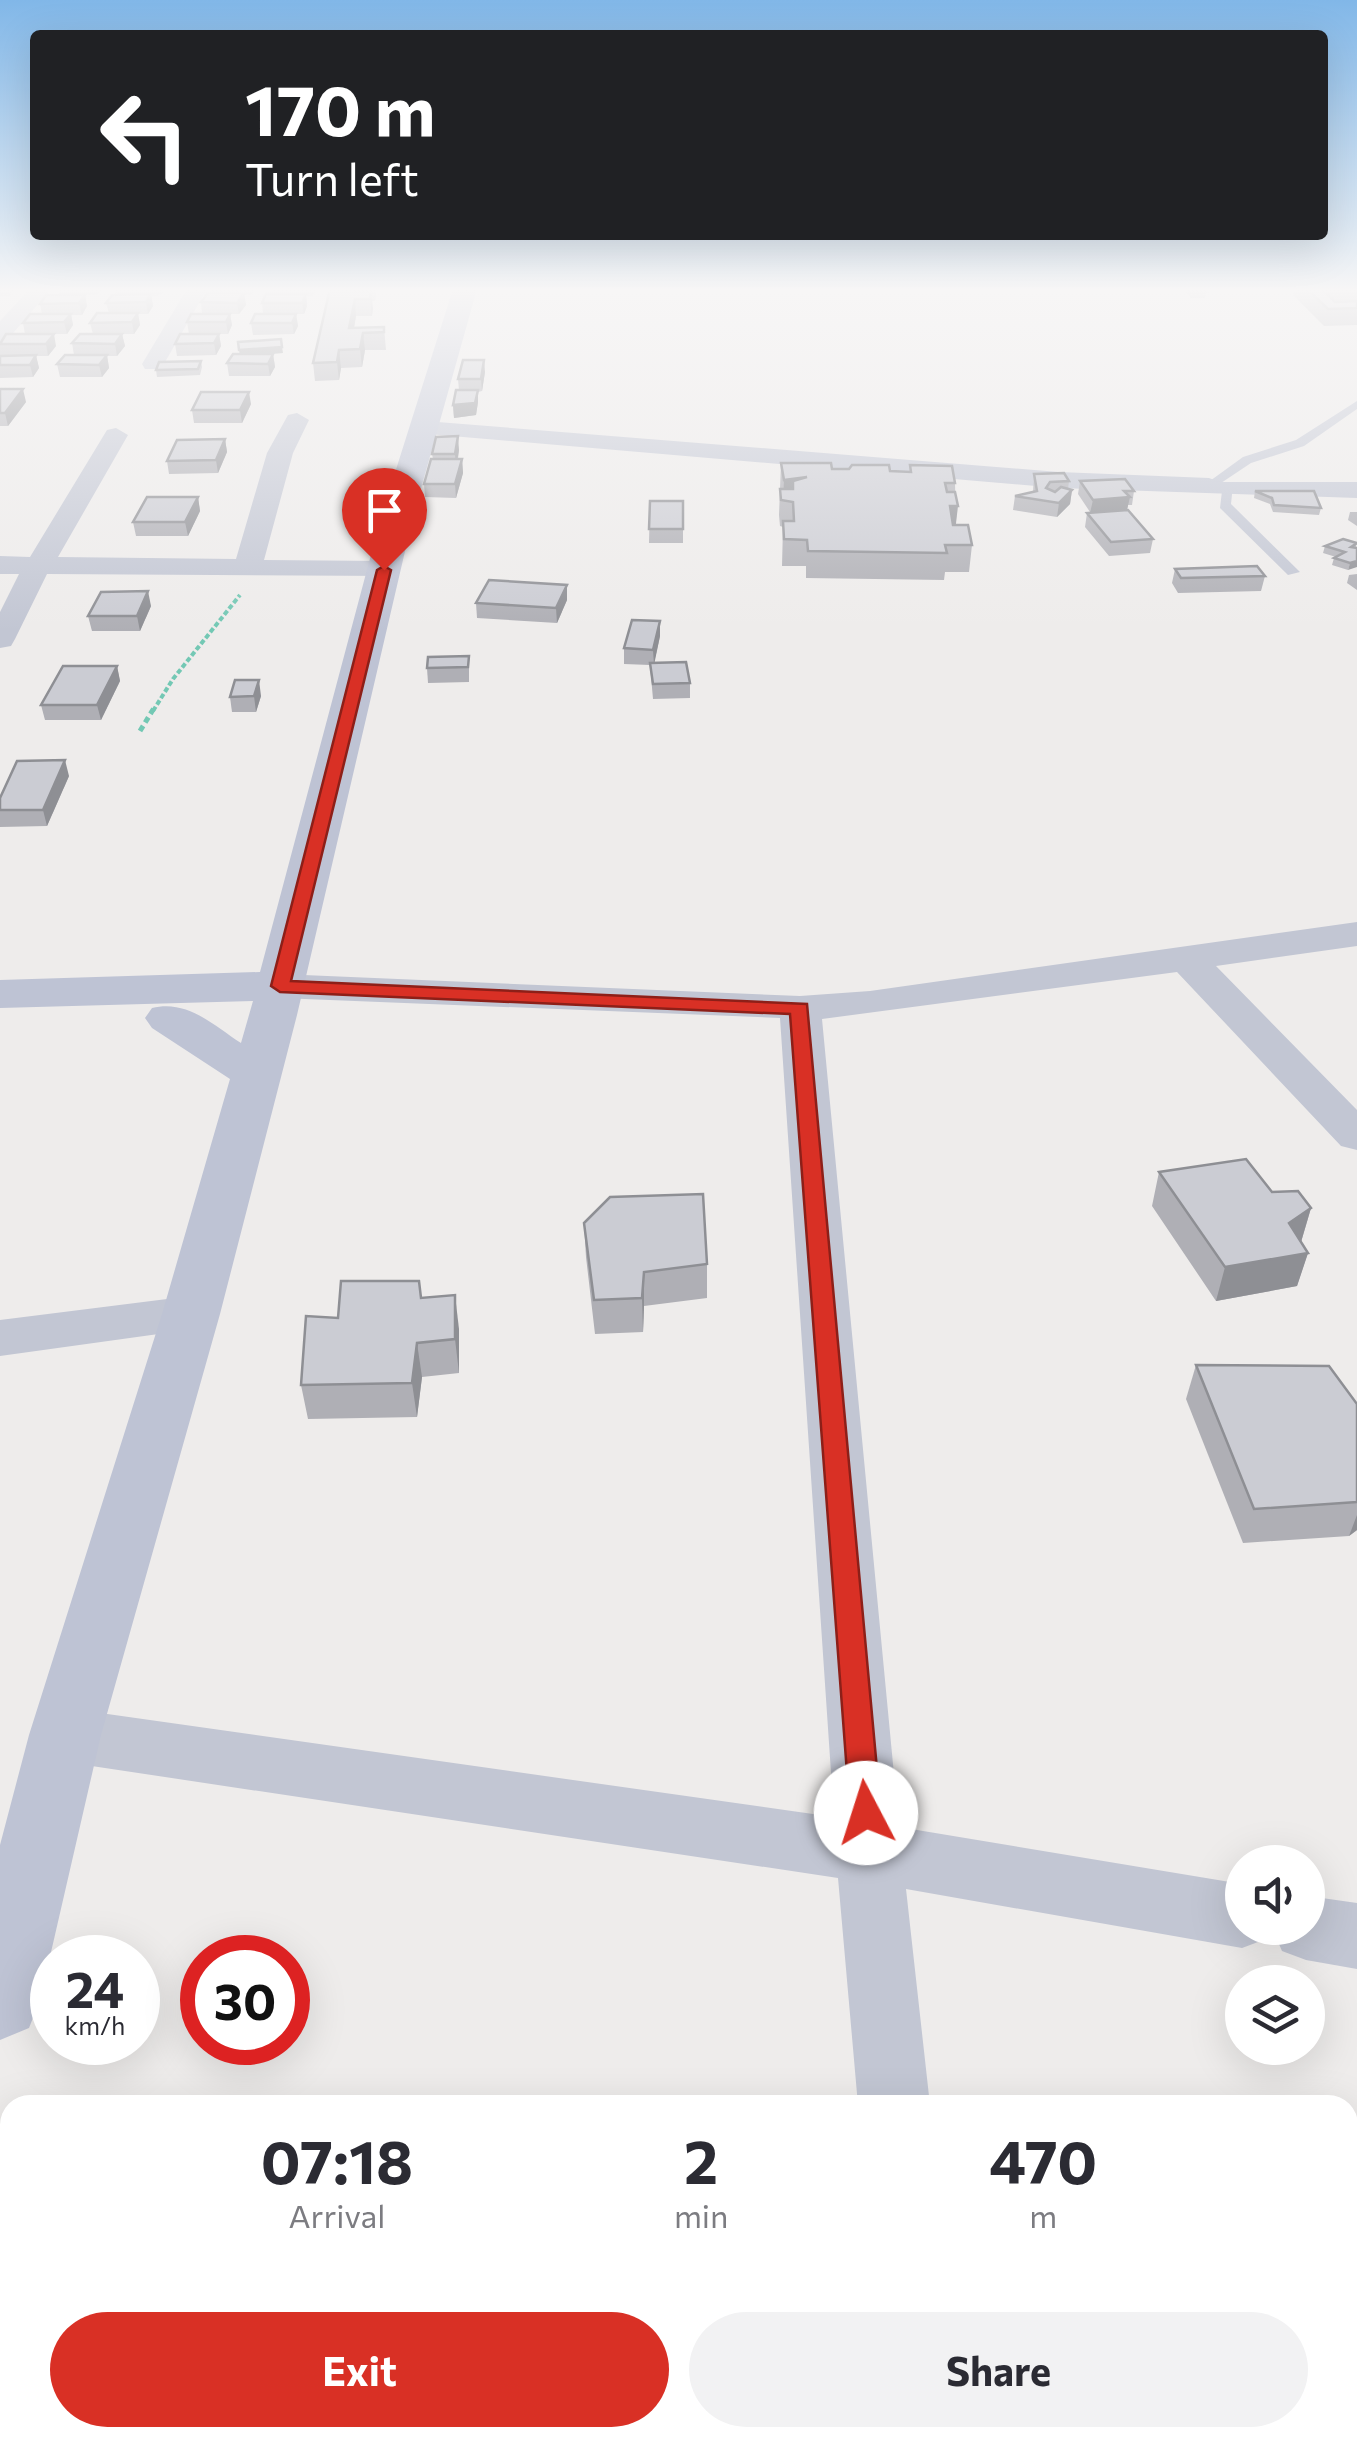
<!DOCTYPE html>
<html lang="en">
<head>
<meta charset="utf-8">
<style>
	body { margin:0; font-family:Commissioner,sans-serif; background:#f2f2f3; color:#2b2b33; height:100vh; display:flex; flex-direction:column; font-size:38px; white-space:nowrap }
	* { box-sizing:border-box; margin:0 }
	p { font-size:32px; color:#7c7c81 }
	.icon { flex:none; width:55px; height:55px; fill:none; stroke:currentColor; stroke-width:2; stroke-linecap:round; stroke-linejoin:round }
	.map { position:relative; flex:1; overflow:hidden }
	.drawer { position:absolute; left:0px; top:2095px; width:1358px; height:352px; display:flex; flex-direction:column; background:#fff; border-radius:30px 30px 0 0; box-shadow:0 10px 40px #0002 }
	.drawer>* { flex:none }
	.top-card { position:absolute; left:30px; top:30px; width:1298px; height:210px; border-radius:10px; box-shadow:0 10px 40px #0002; background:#202124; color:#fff; overflow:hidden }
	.buttons { position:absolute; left:1225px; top:1845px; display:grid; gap:20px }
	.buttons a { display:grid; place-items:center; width:100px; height:100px; border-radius:50%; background:#fff; box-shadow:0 10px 40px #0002; font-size:50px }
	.speed { position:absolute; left:30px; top:1935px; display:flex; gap:20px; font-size:50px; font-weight:700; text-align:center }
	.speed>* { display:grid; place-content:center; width:130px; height:130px; border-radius:50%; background:#fff; box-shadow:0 10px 40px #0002; line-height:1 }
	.speed small { font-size:25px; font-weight:400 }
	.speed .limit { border:15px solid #d22; background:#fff; color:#111 }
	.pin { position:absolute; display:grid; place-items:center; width:85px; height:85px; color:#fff; margin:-102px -42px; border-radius:50% 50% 50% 0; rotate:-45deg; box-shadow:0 0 10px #0007 }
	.pin .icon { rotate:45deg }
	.me { position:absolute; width:110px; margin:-55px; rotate:355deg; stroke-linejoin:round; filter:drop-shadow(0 0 8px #0008) }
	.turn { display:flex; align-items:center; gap:35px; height:210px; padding:0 50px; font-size:45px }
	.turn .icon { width:130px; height:130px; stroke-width:2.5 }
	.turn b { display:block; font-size:70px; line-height:85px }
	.eta { display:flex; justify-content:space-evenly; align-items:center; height:170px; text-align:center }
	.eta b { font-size:60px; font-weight:700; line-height:70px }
	.action { display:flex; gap:20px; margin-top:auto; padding:20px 50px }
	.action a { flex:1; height:115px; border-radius:60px; background:#d93025; color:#fff; font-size:40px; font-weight:700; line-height:115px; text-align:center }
	.action a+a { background:#f2f2f3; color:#2b2b33 }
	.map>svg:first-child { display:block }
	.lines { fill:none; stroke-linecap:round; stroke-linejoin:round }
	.path-far1 { stroke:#73c8b4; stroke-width:4; stroke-dasharray:5 2.5; stroke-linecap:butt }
	.path { stroke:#73c8b4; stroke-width:5; stroke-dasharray:6 4; stroke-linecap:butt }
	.lane { fill:#c2c6d3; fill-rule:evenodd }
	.street { fill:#c2c6d3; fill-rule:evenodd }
	.secondary { fill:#bec3d4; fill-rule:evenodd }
	.wall { fill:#afafb5 }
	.shaded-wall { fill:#8e8f94 }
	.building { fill:#cbccd3; stroke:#8e8f94; stroke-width:2.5 }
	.route { fill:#d93025; stroke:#8d1f18; stroke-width:2.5 }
</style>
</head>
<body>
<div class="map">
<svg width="1357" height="2446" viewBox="0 0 1357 2446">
	<rect width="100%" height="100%" fill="#eeeceb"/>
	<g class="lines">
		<polyline class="path-far1" points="153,711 173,679 240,595"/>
		<polyline class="path" points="140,731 154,708"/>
		<polygon class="lane" points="1357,401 1357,409 1304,446 1251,463 1221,483 1233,485 1231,504 1300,572 1288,575 1220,508 1222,491 1203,486 1243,457 1296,440"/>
		<g class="street">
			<polygon points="30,289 51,289 8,339 0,341 0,321"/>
			<polygon points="187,289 207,289 161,369 145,369 142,364"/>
			<polygon points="297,413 309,420 293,453 264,560 384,561 394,564 398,570 394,576 47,574 15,639 11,646 0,648 0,612 19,574 0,574 0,556 30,557 107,430 116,428 128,435 58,557 236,559 267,453 288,415"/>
			<polygon points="425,421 1059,472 1209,478 1220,482 1357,482 1357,498 1059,488 416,433 413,428"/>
			<polygon points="1357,922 1357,946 1216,966 1357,1110 1357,1150 1341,1146 1177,972 822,1019 899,1827 1242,1884 1242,1928 1271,1928 1266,1939 1242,1948 906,1889 930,2105 858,2105 838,1878 65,1762 43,1754 34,1735 43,1716 65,1708 834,1817 780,1018 280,998 266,995 260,986 266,977 280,974 800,996 870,991"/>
			<polygon points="191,1296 209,1301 216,1314 209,1327 0,1356 0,1320"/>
			<polygon points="1308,1896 1357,1903 1357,1969 1306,1960 1282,1951 1272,1928 1308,1928"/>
			<polygon points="886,2438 968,2438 969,2446 887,2446"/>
		</g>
		<path class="secondary" d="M 453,289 L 477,289 L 413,517 L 297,1015 L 220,1314 L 101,1735 L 40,2000 L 29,2028 L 0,2040 L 0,1845 L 29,1735 L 162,1314 L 230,1079 L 152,1028 L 145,1018 L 152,1008 C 187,999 213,1025 241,1043 L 253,1001 L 0,1008 L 0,980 L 260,972 L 381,517 Z"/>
	</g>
	<g class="wall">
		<polygon points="0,289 14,289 9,296 0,296"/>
		<polygon points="58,289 102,289 97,295 85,295 87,306 82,315 71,315 73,325 67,334 32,334 56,346 48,356 36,356 39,368 33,377 0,378 0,342 25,334 23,323 42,314 40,304 60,295"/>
		<polygon points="116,289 165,289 161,295 151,296 153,306 148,314 138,314 140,325 134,334 122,334 125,346 117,356 107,356 109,368 102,377 60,377 57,364 74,355 72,343 93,334 90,323 109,313 106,303 117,295"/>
		<polygon points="210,289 255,289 251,295 244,295 246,305 239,314 230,314 232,325 228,334 189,334 187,322 202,314 201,302 211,293"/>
		<polygon points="274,289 317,289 313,296 306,296 307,306 304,314 296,314 298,326 294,334 253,335 251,323 263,314 262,303 275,294"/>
		<polygon points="330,289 376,289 376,295 375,301 372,301 372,316 356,316 354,328 384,327 386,350 365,350 362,367 341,368 339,380 315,381 313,363"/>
		<polygon points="1187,289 1203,289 1206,292 1205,298 1191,298 1186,292"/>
		<polygon points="1295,289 1357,289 1357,325 1324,326 1293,295"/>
		<polygon points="219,334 221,346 216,355 177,356 175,344"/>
		<polygon points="283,353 271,354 273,354 275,367 270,376 229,376 227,363 240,354"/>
		<polygon points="201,361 202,367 200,375 157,377 156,370"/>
		<polygon points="485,372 482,391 478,392 478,402 476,415 454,418 453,405 459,390 458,379"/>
		<polygon points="0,389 26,402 8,426 0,426"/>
		<polygon points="251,404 242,423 194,423 192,410"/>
		<polygon points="225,439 227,452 218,473 169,474 167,461"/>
		<polygon points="459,450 458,459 462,459 463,473 456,498 425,497 424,484 433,459 432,454"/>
		<polygon points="781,463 832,469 910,472 910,465 955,483 956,525 972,545 969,572 945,572 944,580 806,578 806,566 782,566 783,527 780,526 779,515"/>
		<polygon points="1034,474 1069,481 1068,489 1072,490 1070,504 1057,517 1013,510 1015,496 1033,492"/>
		<polygon points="1080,481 1134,491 1132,505 1128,505 1127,510 1153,539 1150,553 1109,556 1085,527 1087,513 1090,512 1078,494"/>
		<polygon points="1255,491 1321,508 1319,515 1273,512 1270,504 1254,498"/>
		<polygon points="198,497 200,511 188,536 136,536 133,522"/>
		<polygon points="650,501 683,501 683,543 649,543"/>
		<polygon points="1350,512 1357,512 1357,526 1348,520"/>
		<polygon points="1357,543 1348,570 1332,565 1334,558 1336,557 1323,553 1325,546"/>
		<polygon points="1175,569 1265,576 1261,591 1178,593 1172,583"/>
		<polygon points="1357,574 1357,590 1347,583 1349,575"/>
		<polygon points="567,585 567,600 557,623 477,618 476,603"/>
		<polygon points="151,606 140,631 92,631 88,616"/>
		<polygon points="660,636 654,663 690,683 690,698 653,699 650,665 624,664 624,648"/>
		<polygon points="469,656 469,682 428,683 427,668"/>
		<polygon points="117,666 120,681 101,720 45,720 41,705"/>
		<polygon points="261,696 256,712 232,712 230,697"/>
		<polygon points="69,776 47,826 0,827 0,798"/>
		<polygon points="1159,1172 1272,1192 1311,1208 1301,1242 1308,1253 1297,1286 1216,1301 1152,1206"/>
		<polygon points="584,1223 707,1264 707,1298 644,1306 643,1332 595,1334 586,1257"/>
		<polygon points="338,1318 459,1329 459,1373 422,1377 417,1417 308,1419 301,1385"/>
		<polygon points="1196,1365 1357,1404 1357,1530 1349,1536 1243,1543 1186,1399"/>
		<polygon points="597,2438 671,2438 671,2446 598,2446"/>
		<polygon points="977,2438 1237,2438 1238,2446 1020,2446"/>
	</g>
	<g class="shaded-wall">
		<polygon points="371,291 373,308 372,316 370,299"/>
		<polygon points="244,293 246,305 239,314 237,303"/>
		<polygon points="151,294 153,306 148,314 146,302"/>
		<polygon points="306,294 307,306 304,314 302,303"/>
		<polygon points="85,295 87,306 82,315 79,303"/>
		<polygon points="355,299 356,316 351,345 349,328"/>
		<polygon points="138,313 140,325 134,334 132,322"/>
		<polygon points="71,314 73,325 67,334 64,322"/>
		<polygon points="230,314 232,325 228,334 226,322"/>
		<polygon points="296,314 298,326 294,334 292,323"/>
		<polygon points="363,333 365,350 362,367 360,349"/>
		<polygon points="54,334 56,346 48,356 46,344"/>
		<polygon points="122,334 125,346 117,356 115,344"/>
		<polygon points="219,334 221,346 216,355 214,343"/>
		<polygon points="282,347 283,353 240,356 239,350"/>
		<polygon points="339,350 341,368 339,380 337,362"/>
		<polygon points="273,354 275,367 270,376 268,364"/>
		<polygon points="36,355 39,368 33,377 30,365"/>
		<polygon points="107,355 109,368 102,377 99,365"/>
		<polygon points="484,360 485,372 482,391 481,379"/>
		<polygon points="23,389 26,402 8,426 5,413"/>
		<polygon points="478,390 478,402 476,415 454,418 453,405"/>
		<polygon points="249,392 251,404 242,423 240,410"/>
		<polygon points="458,436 459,450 456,468 455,454"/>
		<polygon points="225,439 227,452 218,473 216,460"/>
		<polygon points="462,459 463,473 456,498 455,484"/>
		<polygon points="807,477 792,502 783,501 784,480"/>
		<polygon points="1072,490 1070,504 1057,517 1059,503"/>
		<polygon points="198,497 200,511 188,536 185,522"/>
		<polygon points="1130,497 1127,510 1090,513 1093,500"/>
		<polygon points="950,506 958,506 955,532"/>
		<polygon points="1357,561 1357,567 1348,570 1350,563"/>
		<polygon points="567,585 567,600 557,623 556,608"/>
		<polygon points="148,591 151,606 140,631 137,616"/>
		<polygon points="660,621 660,636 654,665 653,650"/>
		<polygon points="117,666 120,681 101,720 97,705"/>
		<polygon points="259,680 261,696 256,712 254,696"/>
		<polygon points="65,760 69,776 47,826 43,810"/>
		<polygon points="1311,1208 1301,1242 1289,1223"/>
		<polygon points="1308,1253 1297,1286 1216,1301 1225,1267"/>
		<polygon points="644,1272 644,1306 643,1332 642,1298"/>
		<polygon points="455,1295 459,1329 459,1373 455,1339"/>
		<polygon points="417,1343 422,1377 417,1417 412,1383"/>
		<polygon points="1357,1515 1357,1530 1349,1536"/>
		<polygon points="354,2438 360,2438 359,2446 353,2446"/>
	</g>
	<g class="building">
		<polygon points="330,289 356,289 356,291 371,291 370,299 355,299 349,328 384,327 384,332 363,333 360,349 339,350 337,362 313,363"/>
		<polygon points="1189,289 1203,289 1206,292 1192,292"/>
		<polygon points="1307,289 1322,289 1335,302 1357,301 1357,308 1328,309"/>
		<polygon points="208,293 244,293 237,303 201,302"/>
		<polygon points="151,294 146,302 106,303 112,295"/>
		<polygon points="266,294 306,294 302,303 262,303"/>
		<polygon points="46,295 85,295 79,303 40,304"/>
		<polygon points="97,313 138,313 132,322 90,323"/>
		<polygon points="30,314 71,314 64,322 23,323"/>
		<polygon points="191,314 230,314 226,322 187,322"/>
		<polygon points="255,314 296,314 292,323 251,323"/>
		<polygon points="6,334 54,334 46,344 0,344"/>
		<polygon points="80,334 122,334 115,344 72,343"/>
		<polygon points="180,334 219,334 214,343 175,344"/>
		<polygon points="281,339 282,347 239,350 238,342"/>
		<polygon points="233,354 273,354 268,364 227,363"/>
		<polygon points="36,355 30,365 0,365 0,356"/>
		<polygon points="65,355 107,355 99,365 57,364"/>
		<polygon points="463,360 484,360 481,379 458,379"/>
		<polygon points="201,361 198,369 156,370 159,362"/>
		<polygon points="0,389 23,389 5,413 0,413"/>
		<polygon points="456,390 478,390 475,403 453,405"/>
		<polygon points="201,392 249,392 240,410 192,410"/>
		<polygon points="458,436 455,454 432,454 436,437"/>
		<polygon points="225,439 216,460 167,461 177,440"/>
		<polygon points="431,459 462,459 455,484 424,484"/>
		<polygon points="781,463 831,463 832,469 849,469 852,465 889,465 890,471 911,472 910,465 952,466 955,483 945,483 947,492 955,492 958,506 950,506 953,525 968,525 972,545 945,545 947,553 808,551 807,540 784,539 783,521 794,521 793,502 781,500 780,489 793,489 793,481 807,477 784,480"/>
		<polygon points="1064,473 1069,481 1050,482 1046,488 1055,492 1061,487 1072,490 1059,503 1015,496 1037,491 1034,474"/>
		<polygon points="1125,479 1134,491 1124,491 1130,497 1093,500 1080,481"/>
		<polygon points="1255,491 1314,491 1321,508 1274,505 1272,498"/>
		<polygon points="147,497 198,497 185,522 133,522"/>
		<polygon points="650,501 683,501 683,529 649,529"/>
		<polygon points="1128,510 1153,539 1111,542 1087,513"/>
		<polygon points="1343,539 1357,543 1351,547 1357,548 1357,561 1350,563 1334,558 1345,552 1325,546"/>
		<polygon points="1257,566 1265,576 1181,578 1175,569"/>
		<polygon points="489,580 567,585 556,608 476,603"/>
		<polygon points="148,591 137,616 88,616 101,592"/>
		<polygon points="632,620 660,621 653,650 624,648"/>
		<polygon points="469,656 468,667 427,668 428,657"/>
		<polygon points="686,662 690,683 653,684 650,663"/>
		<polygon points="63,666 117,666 97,705 41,705"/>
		<polygon points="235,680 259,680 254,696 230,697"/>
		<polygon points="65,760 43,810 0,810 0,798 17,761"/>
		<polygon points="1246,1159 1272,1192 1298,1191 1311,1208 1289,1223 1308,1253 1225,1267 1159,1172"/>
		<polygon points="703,1194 707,1264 644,1272 642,1298 594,1300 584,1223 610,1197"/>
		<polygon points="341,1281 419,1281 421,1298 455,1295 455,1339 417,1343 412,1383 301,1385 306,1316 338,1318"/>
		<polygon points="1196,1365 1329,1366 1357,1404 1357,1502 1254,1509"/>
		<polygon points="139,2438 354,2438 353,2446 137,2446"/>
		<rect x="367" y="2438" width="120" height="8"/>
		<polygon points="495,2438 588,2438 588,2446 494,2446"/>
		<polygon points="609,2438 671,2438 671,2446 612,2446 612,2438"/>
		<rect x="673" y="2438" width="69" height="8"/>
		<polygon points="1085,2438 1237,2438 1238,2446 1134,2446"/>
	</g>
	<linearGradient id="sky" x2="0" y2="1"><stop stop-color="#81b7e8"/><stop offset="0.46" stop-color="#f7f6f6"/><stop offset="1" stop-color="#f7f6f6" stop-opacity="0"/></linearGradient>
	<rect width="1357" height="631" fill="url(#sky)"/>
	<polygon class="route" points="384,566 391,570 291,981 807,1004 881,1813 876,1823 866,1827 855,1823 850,1813 790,1014 280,992 271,986 377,570"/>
</svg>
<div class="buttons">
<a><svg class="icon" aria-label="sound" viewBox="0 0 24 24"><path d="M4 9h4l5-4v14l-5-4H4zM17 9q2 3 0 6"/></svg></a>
<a><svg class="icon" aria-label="layers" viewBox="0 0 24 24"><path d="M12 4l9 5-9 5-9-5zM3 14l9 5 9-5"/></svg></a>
</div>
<div class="speed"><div>24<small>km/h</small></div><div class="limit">30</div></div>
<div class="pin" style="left:384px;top:570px;background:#d93025"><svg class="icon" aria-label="arrive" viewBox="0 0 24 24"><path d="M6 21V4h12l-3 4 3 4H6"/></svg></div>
<svg class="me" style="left:866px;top:1813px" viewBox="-20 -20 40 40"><circle r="19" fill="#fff"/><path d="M0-13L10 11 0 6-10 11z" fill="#d93025"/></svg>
<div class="top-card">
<div class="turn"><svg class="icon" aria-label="left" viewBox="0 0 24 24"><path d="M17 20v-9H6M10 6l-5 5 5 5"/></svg><div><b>170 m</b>Turn left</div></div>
</div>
<section class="drawer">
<div class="eta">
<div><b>07:18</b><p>Arrival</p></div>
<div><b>2</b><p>min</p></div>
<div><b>470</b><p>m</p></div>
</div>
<div class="action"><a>Exit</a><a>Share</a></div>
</section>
</div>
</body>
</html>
